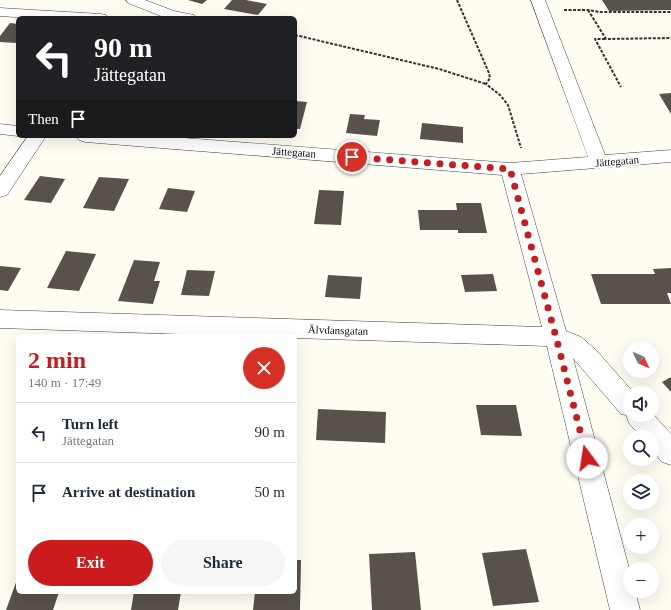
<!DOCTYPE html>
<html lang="en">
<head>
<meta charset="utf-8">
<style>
	body { margin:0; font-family:"Times New Roman",serif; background:#f6f6f7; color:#1f2937; height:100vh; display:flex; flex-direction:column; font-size:15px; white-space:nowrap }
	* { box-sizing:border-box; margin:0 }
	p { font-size:13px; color:#747a83 }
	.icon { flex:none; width:22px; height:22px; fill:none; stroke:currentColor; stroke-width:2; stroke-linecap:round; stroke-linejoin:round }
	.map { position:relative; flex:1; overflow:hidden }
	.drawer { position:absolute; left:16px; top:334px; width:281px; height:260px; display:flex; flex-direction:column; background:#fff; border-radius:6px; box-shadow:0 4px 16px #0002 }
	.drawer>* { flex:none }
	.guide { position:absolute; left:16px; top:16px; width:281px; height:122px; border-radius:6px; box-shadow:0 4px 16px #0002; background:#202124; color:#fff; overflow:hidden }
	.needle { width:26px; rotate:134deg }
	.tools { position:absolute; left:623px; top:342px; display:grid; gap:8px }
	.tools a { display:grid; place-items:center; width:36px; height:36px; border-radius:50%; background:#fff; box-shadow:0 4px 16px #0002; font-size:20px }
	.pin { position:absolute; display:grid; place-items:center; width:34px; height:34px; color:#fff; margin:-17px; border:2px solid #fff; border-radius:50%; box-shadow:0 1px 4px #0007 }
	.me { position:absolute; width:44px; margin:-22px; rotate:346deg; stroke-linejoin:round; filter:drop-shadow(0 0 3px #0008) }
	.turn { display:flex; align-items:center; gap:14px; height:84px; padding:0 12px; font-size:18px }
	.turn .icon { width:52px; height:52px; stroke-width:2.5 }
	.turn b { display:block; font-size:28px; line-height:34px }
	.then { display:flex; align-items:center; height:38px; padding:0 12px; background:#0003; gap:8px; font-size:15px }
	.round { display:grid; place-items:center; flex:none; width:42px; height:42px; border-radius:21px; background:#f6f6f7 }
	.overview { display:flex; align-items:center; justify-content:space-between; height:68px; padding:0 12px }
	h1 { font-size:24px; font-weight:800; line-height:30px; color:#cb1b1c }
	.primary-button { display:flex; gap:8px; margin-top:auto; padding:8px 12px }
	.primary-button a { flex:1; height:46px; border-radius:24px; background:#cb1b1c; color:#fff; font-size:16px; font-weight:800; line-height:46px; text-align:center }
	.primary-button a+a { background:#f6f6f7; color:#1f2937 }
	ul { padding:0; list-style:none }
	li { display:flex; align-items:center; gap:12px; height:60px; padding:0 12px; border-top:1px solid #e0e1e3 }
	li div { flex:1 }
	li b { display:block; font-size:15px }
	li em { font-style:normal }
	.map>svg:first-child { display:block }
	.building { fill:#59514b }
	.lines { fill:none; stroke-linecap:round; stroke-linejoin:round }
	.minor-casing { stroke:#424242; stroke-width:1 }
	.path { stroke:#313131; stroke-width:2; stroke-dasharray:3 1.5; stroke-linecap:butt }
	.minor { fill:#fff; fill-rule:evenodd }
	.route { stroke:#cb1b1c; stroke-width:7; stroke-dasharray:0 12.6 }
	.labels { text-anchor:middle; stroke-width:4; stroke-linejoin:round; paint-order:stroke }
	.street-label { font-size:11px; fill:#0f0f0f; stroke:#fff }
</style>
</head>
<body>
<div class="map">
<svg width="671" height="610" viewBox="0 0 671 610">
	<rect width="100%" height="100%" fill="#fffdf1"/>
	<g class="building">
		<polygon points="188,0 207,0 202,4"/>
		<polygon points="232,0 246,0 267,4 258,15 224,9"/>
		<polygon points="602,0 671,0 671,10 609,11"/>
		<polygon points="10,23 18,24 18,41 17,43 0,42 0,36"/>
		<polygon points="671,93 671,114 659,94"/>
		<polygon points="295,101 307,102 300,129 295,129"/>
		<polygon points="350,114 365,115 364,119 380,120 377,136 346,133"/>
		<polygon points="422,123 463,127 463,143 420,139"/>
		<polygon points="40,176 65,179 51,203 24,200"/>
		<polygon points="99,177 129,179 114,211 83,208"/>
		<polygon points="168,188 195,191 187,212 159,209"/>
		<polygon points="319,190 344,191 341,225 314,224"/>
		<polygon points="456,203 481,203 487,233 458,233 458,230 420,230 418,210 457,210"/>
		<polygon points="66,251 96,254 79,291 47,288"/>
		<polygon points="134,260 160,262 154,281 160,281 153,304 118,301"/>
		<polygon points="0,266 21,268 8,291 0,290"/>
		<polygon points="671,268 671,293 667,293 671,304 601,304 591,274 655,274 653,269"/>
		<polygon points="187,270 215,271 209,296 181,295"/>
		<polygon points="493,274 497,291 465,292 461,275"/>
		<polygon points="328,275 362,277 360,299 325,297"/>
		<polygon points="671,377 671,392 662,382"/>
		<polygon points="476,405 516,405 522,436 481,435"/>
		<polygon points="318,409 386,412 385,443 316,440"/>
		<polygon points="526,549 539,602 493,606 482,553"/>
		<polygon points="415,552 421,610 372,610 369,554"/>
		<polygon points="295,560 301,560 300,610 253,610 255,592 295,592"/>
		<polygon points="18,577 18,592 59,592 53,610 6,610"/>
		<polygon points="134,592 181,592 178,610 131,610"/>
	</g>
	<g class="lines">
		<g class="minor-casing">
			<g id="minor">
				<polygon points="126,0 145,0 174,11 194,15 196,18 166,18 128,3"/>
				<polygon points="531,0 545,0 605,155 671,150 671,162 521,174 566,331 581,337 596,350 634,393 630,393 630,415 652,415 652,413 671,434 671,465 662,462 652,450 652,437 641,437 629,423 626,415 621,414 573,358 630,572 630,591 635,591 640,610 610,610 547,346 295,338 295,336 239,336 0,328 0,310 542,327 502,175 85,142 79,140 76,136 158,136 510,163 588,157"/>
				<polygon points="0,8 101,14 106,15 108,18 29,18 0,16"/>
				<polygon points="0,124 18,126 18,136 20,136 18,136 0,134"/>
				<polygon points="28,136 46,136 7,195 0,197 0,176"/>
			</g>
		</g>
		<g class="path">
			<polyline points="457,0 489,73 490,78 486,84 500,95 508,105 521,148"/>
			<polyline points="564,10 588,10 600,12 671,12"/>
			<polyline points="588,10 606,39 671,38"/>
			<polyline points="295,35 439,69 486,84"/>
			<polyline points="605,39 595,39 621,87"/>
		</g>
		<use href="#minor" class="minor"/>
	</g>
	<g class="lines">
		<polyline class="route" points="352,157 510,169 556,337 587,458"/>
	</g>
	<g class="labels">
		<g class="street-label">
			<text transform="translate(294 152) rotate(4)" y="4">Jättegatan</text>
			<text transform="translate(617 161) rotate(-5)" y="4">Jättegatan</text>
			<text transform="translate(338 330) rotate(2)" y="4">Älvdansgatan</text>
		</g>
	</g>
</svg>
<div class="tools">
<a><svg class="needle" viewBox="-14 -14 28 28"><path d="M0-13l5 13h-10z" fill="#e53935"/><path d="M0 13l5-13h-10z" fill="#747a83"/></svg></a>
<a><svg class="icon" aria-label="sound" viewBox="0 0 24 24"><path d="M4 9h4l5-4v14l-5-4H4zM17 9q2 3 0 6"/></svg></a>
<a><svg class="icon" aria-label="search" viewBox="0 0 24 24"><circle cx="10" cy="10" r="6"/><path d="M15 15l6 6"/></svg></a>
<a><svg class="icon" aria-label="layers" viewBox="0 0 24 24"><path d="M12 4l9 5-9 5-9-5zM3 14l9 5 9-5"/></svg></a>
<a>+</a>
<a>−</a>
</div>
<div class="pin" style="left:352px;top:157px;background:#d93025"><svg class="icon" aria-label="arrive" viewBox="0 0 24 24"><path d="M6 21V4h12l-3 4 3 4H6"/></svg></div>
<svg class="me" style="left:587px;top:458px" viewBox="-20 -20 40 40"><circle r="19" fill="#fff"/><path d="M0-13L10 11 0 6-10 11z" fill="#cb1b1c"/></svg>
<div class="guide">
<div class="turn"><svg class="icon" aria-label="left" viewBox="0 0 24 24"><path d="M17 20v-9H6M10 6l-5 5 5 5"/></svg><div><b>90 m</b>Jättegatan</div></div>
<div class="then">Then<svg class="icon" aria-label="arrive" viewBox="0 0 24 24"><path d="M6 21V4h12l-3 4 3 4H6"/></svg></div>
</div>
<section class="drawer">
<div class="overview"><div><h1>2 min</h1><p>140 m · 17:49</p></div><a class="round" style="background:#d93025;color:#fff"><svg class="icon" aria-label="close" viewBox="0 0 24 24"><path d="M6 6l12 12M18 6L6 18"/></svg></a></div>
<ul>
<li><svg class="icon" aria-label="left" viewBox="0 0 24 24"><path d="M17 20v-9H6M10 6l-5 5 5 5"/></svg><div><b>Turn left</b><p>Jättegatan</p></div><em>90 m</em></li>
<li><svg class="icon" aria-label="arrive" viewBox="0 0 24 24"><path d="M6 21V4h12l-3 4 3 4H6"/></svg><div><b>Arrive at destination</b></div><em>50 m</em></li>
</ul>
<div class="primary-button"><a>Exit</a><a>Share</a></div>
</section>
</div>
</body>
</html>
